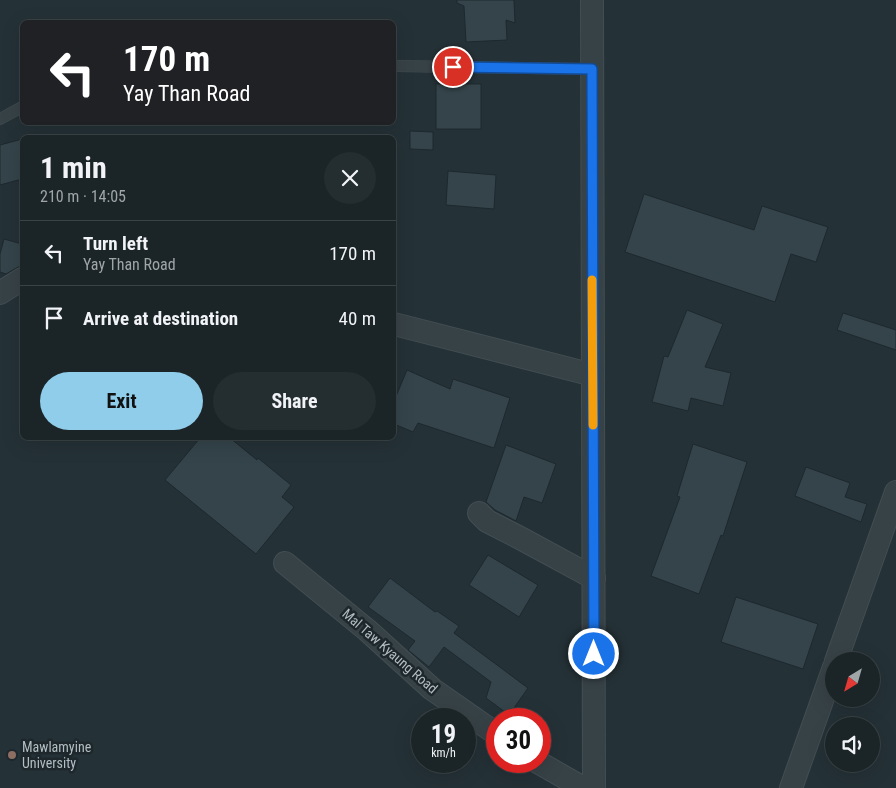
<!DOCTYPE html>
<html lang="en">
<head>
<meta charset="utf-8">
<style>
	body { margin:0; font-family:"Roboto Condensed",sans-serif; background:#242d30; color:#f1f3f6; height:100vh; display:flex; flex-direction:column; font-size:19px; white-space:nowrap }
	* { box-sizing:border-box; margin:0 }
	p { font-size:16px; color:#a0a5a8 }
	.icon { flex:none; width:28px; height:28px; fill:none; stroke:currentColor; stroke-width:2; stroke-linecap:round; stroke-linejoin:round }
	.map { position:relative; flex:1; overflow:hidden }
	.sheet { position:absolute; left:20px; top:135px; width:376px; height:305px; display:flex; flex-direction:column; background:#1b2528; border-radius:8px; box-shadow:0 5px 20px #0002,0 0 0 1px #394245 }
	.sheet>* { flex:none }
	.guide { position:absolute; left:20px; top:20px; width:376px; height:105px; border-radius:8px; box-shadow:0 5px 20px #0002,0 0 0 1px #394245; background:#202124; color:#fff; overflow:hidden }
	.needle { width:32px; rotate:217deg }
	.fabs { position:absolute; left:825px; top:652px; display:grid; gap:10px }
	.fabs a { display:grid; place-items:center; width:55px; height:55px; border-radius:50%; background:#1b2528; box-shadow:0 5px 20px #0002,0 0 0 1px #394245; font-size:25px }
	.speed { position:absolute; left:411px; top:708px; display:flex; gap:10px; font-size:25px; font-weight:700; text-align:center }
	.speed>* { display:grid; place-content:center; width:65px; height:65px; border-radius:50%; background:#1b2528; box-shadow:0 5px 20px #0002,0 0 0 1px #394245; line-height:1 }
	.speed small { font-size:12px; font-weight:400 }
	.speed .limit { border:8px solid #d22; background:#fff; color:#111 }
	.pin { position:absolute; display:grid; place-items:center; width:42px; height:42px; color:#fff; margin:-21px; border:2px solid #fff; border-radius:50%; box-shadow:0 1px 5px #0007 }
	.me { position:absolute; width:55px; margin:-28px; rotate:0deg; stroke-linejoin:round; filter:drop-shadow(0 0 4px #0008) }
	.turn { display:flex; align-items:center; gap:18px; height:105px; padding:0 20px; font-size:22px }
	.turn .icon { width:65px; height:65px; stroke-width:2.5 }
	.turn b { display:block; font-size:35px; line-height:42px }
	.round { display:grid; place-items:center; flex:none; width:52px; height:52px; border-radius:26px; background:#242d30 }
	.overview { display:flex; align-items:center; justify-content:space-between; height:85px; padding:0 20px }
	h1 { font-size:30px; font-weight:700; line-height:38px }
	.action { display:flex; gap:10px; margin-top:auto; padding:10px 20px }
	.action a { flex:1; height:58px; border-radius:30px; background:#90cdea; color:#111; font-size:20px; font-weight:700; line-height:58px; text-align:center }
	.action a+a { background:#242d30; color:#f1f3f6 }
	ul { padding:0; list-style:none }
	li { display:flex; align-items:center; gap:15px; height:65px; padding:0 20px; border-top:1px solid #394245 }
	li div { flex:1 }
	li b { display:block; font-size:19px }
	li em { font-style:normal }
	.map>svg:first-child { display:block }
	.building { fill:#34444a; stroke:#1e292e }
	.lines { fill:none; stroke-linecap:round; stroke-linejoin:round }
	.service-casing { stroke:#434e53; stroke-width:12 }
	.minor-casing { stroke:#434e53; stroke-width:24 }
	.service { stroke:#374247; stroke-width:11 }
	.minor { stroke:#374247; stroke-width:22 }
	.route-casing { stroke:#114b97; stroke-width:12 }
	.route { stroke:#1a73e8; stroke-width:9 }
	.slow { stroke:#f59e0b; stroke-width:9 }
	.education-dot { fill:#8d6e63; stroke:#1d272c; stroke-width:2 }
	.labels { text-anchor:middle; stroke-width:5; stroke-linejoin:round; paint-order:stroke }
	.street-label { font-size:14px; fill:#b2bec3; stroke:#1d272c }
	.poi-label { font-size:14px; fill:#b2bec3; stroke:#1d272c; text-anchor:start }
</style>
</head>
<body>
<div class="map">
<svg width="896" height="788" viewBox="0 0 896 788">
	<rect width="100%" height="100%" fill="#243136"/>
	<g class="building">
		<polygon points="457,0 514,0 515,23 506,20 507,40 466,42 464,6 457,3"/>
		<rect x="436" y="84" width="45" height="45"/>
		<polygon points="410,131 433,132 433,150 410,149"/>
		<polygon points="22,139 22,179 0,185 0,145"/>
		<polygon points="448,171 496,175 494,209 446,205"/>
		<polygon points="644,194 754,230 762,206 828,227 816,262 791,254 775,302 625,252"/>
		<polygon points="4,239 22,244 22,257 20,266 6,274 0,272 0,254"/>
		<polygon points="687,310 723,324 705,367 731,373 723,406 691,398 688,411 652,402 664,356 668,357"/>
		<polygon points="843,313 896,330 896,350 837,330"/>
		<polygon points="407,370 450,389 453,379 510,398 494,448 418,423 413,432 394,424 394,401"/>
		<polygon points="200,438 230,438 257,460 258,458 291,485 282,497 294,507 256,554 165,480"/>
		<polygon points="693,444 747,462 723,536 721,535 699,594 651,576 680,497 677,496"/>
		<polygon points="506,445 556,464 542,503 524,497 516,521 495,510 486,502"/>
		<polygon points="806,467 850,483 845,497 867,504 861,522 795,496"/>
		<polygon points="488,555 538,585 519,617 469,585"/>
		<polygon points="390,578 435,612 437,611 459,626 454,633 528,688 509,715 486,698 491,682 444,647 429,667 408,650 415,641 368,607"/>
		<polygon points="736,597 818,624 803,669 721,642"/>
	</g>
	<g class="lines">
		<g class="service-casing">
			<g id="service">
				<polyline points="394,66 592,69"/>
				<polyline points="0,119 22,107"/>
			</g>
		</g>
		<g class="minor-casing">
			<g id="minor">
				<polyline points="592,0 594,788"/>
				<polyline points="0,293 22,279"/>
				<polyline points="394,324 593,375"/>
				<polyline points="479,513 487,521 522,539 594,578"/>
				<polyline points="285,563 367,630 432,689 498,735"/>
				<polyline points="836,661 896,492"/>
				<polyline points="536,761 583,788"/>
				<polyline points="791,788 834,667"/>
			</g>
		</g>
		<use href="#service" class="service"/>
		<use href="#minor" class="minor"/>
	</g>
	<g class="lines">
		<g class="route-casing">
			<polyline id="route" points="453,67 592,69 594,654"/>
		</g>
		<use href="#route" class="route"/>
		<polyline class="slow" points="592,280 593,425"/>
	</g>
	<circle class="education-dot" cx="12" cy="755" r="5"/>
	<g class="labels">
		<g class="street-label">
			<text transform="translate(390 651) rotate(41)" y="5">Mal Taw Kyaung Road</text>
		</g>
		<g class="poi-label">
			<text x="22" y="752">Mawlamyine<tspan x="22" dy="16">University</tspan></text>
		</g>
	</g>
</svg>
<div class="fabs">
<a><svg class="needle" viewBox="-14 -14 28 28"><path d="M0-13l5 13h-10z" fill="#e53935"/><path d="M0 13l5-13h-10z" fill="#a0a5a8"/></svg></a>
<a><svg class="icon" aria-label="sound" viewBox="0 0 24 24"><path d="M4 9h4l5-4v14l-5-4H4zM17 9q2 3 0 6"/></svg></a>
</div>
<div class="speed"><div>19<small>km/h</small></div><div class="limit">30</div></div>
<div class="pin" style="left:453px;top:67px;background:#d93025"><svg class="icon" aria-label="arrive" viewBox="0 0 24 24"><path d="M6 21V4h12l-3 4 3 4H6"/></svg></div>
<svg class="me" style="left:594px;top:654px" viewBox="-20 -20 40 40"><circle r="17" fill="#1a73e8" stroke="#fff" stroke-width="3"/><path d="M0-11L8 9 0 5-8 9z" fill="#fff"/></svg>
<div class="guide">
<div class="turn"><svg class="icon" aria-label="left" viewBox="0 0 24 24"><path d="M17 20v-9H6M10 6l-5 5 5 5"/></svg><div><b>170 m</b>Yay Than Road</div></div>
</div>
<section class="sheet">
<div class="overview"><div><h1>1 min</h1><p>210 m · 14:05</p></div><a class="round"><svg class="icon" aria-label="close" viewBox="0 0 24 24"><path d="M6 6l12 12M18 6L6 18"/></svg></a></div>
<ul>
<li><svg class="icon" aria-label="left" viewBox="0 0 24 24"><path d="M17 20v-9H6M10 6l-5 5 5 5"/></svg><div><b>Turn left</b><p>Yay Than Road</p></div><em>170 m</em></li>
<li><svg class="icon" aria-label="arrive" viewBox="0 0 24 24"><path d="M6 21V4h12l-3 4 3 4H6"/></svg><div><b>Arrive at destination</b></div><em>40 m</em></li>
</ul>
<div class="action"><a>Exit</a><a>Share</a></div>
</section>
</div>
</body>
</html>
